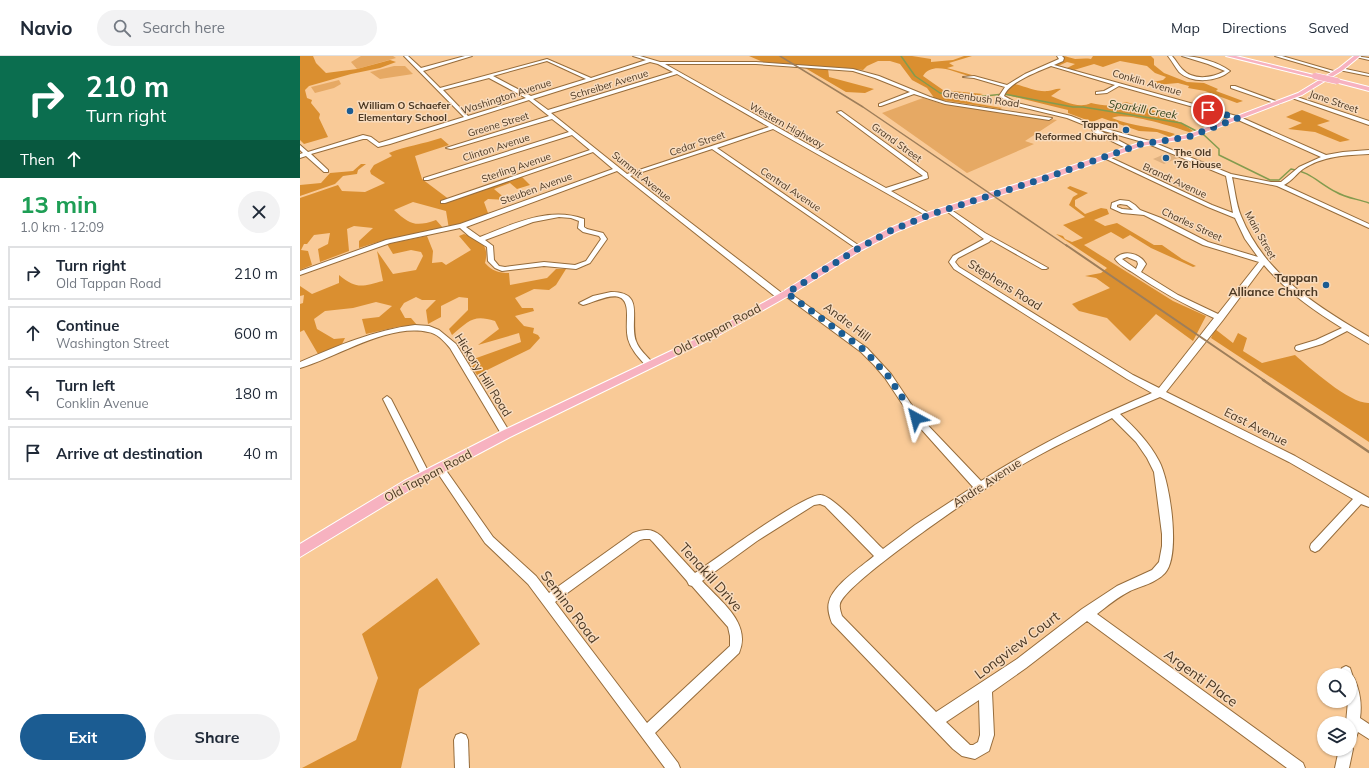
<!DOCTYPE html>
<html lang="en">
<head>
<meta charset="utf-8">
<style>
	body { margin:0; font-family:Mulish,sans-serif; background:#f2f2f3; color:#1f2937; height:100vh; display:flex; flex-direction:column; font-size:15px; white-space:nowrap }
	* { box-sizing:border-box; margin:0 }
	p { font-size:13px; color:#747a83 }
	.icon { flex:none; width:22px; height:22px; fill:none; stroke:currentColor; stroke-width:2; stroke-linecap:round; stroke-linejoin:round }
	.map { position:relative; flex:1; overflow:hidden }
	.drawer { display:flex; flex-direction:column; background:#fff; width:300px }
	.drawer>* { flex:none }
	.top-card { background:#0b6e4f; color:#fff; overflow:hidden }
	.fabs { position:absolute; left:1017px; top:612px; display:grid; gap:8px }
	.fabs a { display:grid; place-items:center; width:40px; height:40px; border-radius:50%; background:#fff; box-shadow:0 1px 3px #0004; font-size:20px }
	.pin { position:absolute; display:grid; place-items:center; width:34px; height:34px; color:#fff; margin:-17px; border:2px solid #fff; border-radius:50%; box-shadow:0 1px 4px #0007 }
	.me { position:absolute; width:44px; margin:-22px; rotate:322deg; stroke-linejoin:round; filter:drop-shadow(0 0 3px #0008) }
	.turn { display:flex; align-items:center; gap:14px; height:84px; padding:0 20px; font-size:18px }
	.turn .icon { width:52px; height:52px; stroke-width:2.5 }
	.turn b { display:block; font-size:28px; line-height:34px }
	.then { display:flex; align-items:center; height:38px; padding:0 20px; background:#0003; gap:8px; font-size:15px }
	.round { display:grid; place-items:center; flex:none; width:42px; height:42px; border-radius:21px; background:#f2f2f3 }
	.summary { display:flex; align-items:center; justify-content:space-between; height:68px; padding:0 20px }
	h1 { font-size:24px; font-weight:700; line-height:30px; color:#1e9e55 }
	.primary-button { display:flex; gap:8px; margin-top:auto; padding:8px 20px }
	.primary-button a { flex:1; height:46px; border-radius:24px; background:#1b5c92; color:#fff; font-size:16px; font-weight:700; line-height:46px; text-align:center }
	.primary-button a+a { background:#f2f2f3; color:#1f2937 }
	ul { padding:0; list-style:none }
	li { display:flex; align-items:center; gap:12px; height:54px; margin:0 8px 6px; padding:0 12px; border:2px solid #e0e1e3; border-radius:0px }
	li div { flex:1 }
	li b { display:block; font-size:15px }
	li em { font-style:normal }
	header { display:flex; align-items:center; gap:24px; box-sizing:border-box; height:56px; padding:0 20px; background:#fff; border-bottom:1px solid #e0e1e3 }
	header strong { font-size:19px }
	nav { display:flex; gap:22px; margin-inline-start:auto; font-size:14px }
	.search { width:280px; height:36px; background:#f2f2f3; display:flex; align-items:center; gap:10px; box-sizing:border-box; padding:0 14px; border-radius:22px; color:#747a83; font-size:15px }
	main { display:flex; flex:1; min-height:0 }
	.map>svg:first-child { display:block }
	.green { fill:#e6a964 }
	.forest { fill:#da8f30 }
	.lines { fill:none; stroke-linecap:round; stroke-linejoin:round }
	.stream { stroke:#839b4e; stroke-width:1.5 }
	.building { fill:#dfb180 }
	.minor-casing { stroke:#966c3b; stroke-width:2 }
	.major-casing { stroke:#fff; stroke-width:2 }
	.minor { fill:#fff; fill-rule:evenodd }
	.major { fill:#f7b2c0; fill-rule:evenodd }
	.rail-far2 { stroke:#9e7e5a; stroke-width:1.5 }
	.rail-far1 { stroke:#9e7e5a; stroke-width:2 }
	.rail { stroke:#9e7e5a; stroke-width:2.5 }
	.major-bridge-casing { stroke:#fff; stroke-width:7; stroke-linecap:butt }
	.major-bridge { stroke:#f7b2c0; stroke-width:6 }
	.route { stroke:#1b5c92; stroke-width:7; stroke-dasharray:0 12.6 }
	.poi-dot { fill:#1b5c92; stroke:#f8dbbd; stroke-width:1.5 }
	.labels { text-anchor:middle; stroke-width:3; stroke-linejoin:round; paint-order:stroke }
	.far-street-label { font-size:10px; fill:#4b3823; stroke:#f8dbbd }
	.far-poi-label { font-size:10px; font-weight:bold; fill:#4b3823; stroke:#f8dbbd; text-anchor:start }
	.far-water-label { font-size:11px; font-style:italic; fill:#33441a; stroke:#f8dbbd }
	.poi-label { font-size:12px; font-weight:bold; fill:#4b3823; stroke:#f8dbbd; text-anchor:end }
	.street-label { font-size:12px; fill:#4b3823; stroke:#f8dbbd }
	.near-street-label { font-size:14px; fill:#4b3823; stroke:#f8dbbd }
</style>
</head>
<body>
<header>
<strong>Navio</strong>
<div class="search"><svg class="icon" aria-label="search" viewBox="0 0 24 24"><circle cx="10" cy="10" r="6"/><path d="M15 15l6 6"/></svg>Search here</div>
<nav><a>Map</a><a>Directions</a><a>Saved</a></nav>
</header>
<main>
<section class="drawer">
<div class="top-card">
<div class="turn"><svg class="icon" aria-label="right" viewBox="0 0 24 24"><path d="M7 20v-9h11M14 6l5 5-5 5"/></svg><div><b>210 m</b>Turn right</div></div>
<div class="then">Then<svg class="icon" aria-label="ahead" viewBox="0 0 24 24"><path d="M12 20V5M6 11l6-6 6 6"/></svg></div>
</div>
<div class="summary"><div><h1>13 min</h1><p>1.0 km · 12:09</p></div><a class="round"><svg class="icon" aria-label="close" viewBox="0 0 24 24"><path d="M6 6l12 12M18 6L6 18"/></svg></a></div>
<ul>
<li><svg class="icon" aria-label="right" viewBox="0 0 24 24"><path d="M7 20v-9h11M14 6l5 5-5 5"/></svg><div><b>Turn right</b><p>Old Tappan Road</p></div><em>210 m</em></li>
<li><svg class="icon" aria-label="ahead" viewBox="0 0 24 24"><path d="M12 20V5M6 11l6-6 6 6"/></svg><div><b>Continue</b><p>Washington Street</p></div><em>600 m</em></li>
<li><svg class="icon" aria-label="left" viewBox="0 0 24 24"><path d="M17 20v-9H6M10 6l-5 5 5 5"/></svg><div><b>Turn left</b><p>Conklin Avenue</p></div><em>180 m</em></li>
<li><svg class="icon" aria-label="arrive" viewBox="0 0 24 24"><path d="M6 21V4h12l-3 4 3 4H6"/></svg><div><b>Arrive at destination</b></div><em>40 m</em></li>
</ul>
<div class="primary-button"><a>Exit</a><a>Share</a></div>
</section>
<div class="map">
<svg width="1069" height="712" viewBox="0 0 1069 712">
	<rect width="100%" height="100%" fill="#f9ca97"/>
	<g class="green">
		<polygon points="61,0 93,0 96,2 57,13 51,6"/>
		<polygon points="94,10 105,10 113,18 80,23 70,16"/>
		<polygon points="39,24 41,28 34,32 15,37 11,31"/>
		<polygon points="623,42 642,48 757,64 725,85 734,88 667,117 582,57"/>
	</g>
	<g class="forest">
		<polygon points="0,0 13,0 16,7 26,17 57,13 90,4 96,6 80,12 51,18 9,30 5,34 7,42 12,44 11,47 20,58 19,62 28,81 4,88 0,84"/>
		<path d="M 449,0 L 612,0 L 631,3 L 631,6 L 653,4 L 664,0 L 672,0 L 649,7 L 654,10 L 647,12 L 672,19 L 668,20 C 655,16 632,5 623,20 L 643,34 L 683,38 L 667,43 L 673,47 L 702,52 L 700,53 L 635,43 L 627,32 L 612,24 L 600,8 L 590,5 L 578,5 L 567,10 L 563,14 L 536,11 L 528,13 L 529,21 L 574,33 L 565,37 L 546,36 L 500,9 L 463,6 Z"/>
		<path d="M 762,0 C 767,0 770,2 775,3 C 780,3 785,2 791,3 L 793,0 L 851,0 L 854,3 L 854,9 L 864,17 L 887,26 L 904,27 L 918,33 L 916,35 L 943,45 L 937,47 L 905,35 L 888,32 L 889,30 L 878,27 L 855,29 L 853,26 L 863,24 L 866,21 L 855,17 L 847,10 L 820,5 L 803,11 L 794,8 L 774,14 L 767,12 L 775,8 L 767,6 L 758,10 L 756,8 L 764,4 Z"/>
		<path d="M 715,28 C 726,31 737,36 748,35 C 753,35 756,32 761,33 L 751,40 C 763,45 779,53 791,47 C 804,50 813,51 826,46 C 850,53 873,60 893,75 L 889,76 C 874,71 824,55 812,62 C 834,71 853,70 875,78 L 870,81 L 857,76 L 839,75 L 802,62 L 792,66 L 768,57 L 768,54 L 707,39 L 704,35 Z"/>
		<polygon points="1002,54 1030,65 1017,69 1050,84 1040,86 1015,76 988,73 1002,67 986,61"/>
		<path d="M 141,82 L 149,89 L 115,100 L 122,123 L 150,144 L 222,121 L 230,129 L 217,133 L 210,127 L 194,133 L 207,144 L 188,143 L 184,146 L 188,157 L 206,152 L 149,173 L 146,155 L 113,146 L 94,154 C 110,169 116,171 136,164 L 144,173 L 81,185 L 59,192 L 59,185 L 73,172 L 54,170 L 47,173 L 49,195 L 20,206 L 18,193 L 28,188 L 30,177 L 14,179 L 7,188 L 4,188 L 1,194 L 8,195 L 12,209 L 0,214 L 0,142 L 38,129 L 42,135 L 65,136 L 85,127 L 71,118 L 70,115 L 74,109 L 92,100 L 89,97 C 106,90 123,88 141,82 Z"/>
		<polygon points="61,108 66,108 58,114 57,118 43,120 35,128 0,140 0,129 21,127 30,117 53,115"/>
		<polygon points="770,130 788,137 775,144 775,150 785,158 801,152 807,153 809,158 794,164 805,170 817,167 854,189 862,189 882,203 896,210 893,211 851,192 830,179 823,183 811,176 784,189 873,245 906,260 893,285 856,258 830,285 807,262 779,255 772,248 810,232 796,222 785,220 801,217 807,212 756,178 763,180 765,183 772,186 783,182 763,169 785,161 769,149 773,141 778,138 767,132"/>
		<path d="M 164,178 C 180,185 190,188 185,207 C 192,215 199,217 209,217 L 210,229 L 247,222 L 256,213 L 266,213 L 256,229 L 249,234 L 234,233 L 215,242 L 222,252 L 233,252 L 234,255 L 215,260 L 224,270 L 234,272 L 233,277 L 238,279 L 240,282 L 230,293 L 177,319 L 168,305 L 221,286 L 219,277 L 178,289 L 199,273 L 195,265 C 173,258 169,265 152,279 L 149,273 L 168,254 L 168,242 L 159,241 L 141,250 L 141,261 L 128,268 L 126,254 L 136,244 L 122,244 L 116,241 L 104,247 L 100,253 L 105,262 L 111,262 L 117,269 L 97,271 L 66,278 L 62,263 L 79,261 L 92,250 L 76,246 L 53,252 L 25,255 L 14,263 L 17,273 L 34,283 L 45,282 L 42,288 L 18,298 L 4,274 L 0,276 L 0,248 L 3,247 L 4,239 L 0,240 L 0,230 L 12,238 L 39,227 L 39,219 C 57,234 63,230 83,225 L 77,195 L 93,218 L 116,214 L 123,200 L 121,196 L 111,194 L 93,198 L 87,188 L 127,180 L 133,195 L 132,207 L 142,206 L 146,209 L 171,194 L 159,180 Z"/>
		<path d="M 915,273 L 933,287 L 938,277 L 947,282 L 943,295 L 962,307 L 995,299 C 1010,312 1050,348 1069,347 L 1069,386 L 911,282 Z"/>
		<polygon points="137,522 180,588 119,633 101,712 2,712 56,684 78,622 62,578"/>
	</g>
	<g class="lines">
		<path class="stream" d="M 601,0 L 615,20 L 640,37 L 665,42 L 704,38 L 773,51 L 783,51 L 881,67 L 904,79 L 919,93 L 919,99 L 970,124 L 979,124 L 991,113 C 1009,115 1020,128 1036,136 C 1046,142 1058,143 1069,147"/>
	</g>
	<polygon class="building" points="867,97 878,102 864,108 853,103"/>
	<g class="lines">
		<g class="minor-casing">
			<g id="minor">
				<path d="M 104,0 L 108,0 L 121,12 L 165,0 L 172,0 L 123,15 L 140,32 L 247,3 L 291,22 L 346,4 L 333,0 L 340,0 L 360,6 L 456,6 L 553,13 L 579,20 L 630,41 L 646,46 L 752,62 L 749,64 L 645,48 L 614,38 L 581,50 L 579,50 L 579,48 L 610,36 L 575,22 L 553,15 L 456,8 L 365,8 L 586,132 L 623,120 L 537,56 L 541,55 L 627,117 L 628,122 L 591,135 L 632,159 L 627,160 L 473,73 L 417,92 L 561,191 L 561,193 L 557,193 L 412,93 L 330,120 L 483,238 L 483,242 L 477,242 L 317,115 L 166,171 L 180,181 C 213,168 249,150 284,163 L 284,171 L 287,173 L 303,177 L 307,183 L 290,207 L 276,213 L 244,210 L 202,215 L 195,212 L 188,205 L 187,191 L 169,180 L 160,172 L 90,187 L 0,219 L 0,215 L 86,184 L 160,168 L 313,113 L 293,96 L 145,147 L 141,147 L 141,145 L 290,94 L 272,79 L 128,124 L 124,124 L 124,122 L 269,76 L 252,63 L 151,93 L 146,92 L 249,60 L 229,44 L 90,88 L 78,91 L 67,83 L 63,83 L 11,98 L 28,114 L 28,116 L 24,116 L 6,100 L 0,102 L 0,98 L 3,97 L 0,94 L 0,89 L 8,96 L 63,79 L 71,81 L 79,87 L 164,61 ZM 247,5 L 286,23 L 231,40 L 193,20 ZM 350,6 L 358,8 L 373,16 L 248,54 L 233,43 ZM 377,18 L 469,71 L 327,118 L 251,57 ZM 189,22 L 226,42 L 168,60 L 143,34 ZM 259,161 L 271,162 L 279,165 L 278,172 L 283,176 L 299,180 L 301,183 L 286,205 L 275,209 L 244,206 L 205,211 L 199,210 L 194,204 L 193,190 L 185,184 L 233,166 Z"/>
				<path d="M 757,0 L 762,0 L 764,2 L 763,5 L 754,9 L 940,61 L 1026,99 L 1043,96 L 1069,94 L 1069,98 C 1046,99 1023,100 1003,113 C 996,118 992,125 984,129 L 1069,168 L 1069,172 L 977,130 L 932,121 C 935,134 936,148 941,160 C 964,218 1018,251 1069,281 L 1069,288 L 1047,275 L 1022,288 L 999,295 L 996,294 L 995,292 L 996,290 L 1016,284 L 1042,272 C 1013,254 986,235 964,209 L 923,264 L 866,336 L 995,400 L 1069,442 L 1069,451 L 1061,448 L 1019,494 L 1015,496 L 1011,494 L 1010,491 L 1011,488 L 1053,443 L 989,406 L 860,341 L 820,358 C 835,372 849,386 859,405 C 870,425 881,499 865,517 C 856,527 841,530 830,535 C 818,541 807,550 797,558 L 1003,707 L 1005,712 L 987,712 L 787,565 L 726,612 L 692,636 L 694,679 L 689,695 L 675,703 L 662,700 L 653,693 L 532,567 C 530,562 527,552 529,546 C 533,529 561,511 574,500 L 525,450 L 520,448 L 514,449 L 457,485 L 402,525 C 420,545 452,567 439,597 L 355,677 L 378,707 L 380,712 L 365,712 L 228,528 L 185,487 L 137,416 L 135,413 L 137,410 L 140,409 L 143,410 L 193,481 L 236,520 L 249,537 L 333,477 C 344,473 352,472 361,480 L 395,517 C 414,504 505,437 521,439 C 534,440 572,483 583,493 L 615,469 L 673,431 L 613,364 L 585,322 L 574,309 L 561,296 L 484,239 L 484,235 L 487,235 L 567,292 L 591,318 L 619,360 L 681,425 C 735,390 793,362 852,337 L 827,323 L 654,213 L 649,206 L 653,200 L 684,183 L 645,154 L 644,153 L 647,151 L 685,177 L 748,212 L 746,213 L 742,213 L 691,184 L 689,186 L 658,202 L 655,206 L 659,211 L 833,319 L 859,332 L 914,262 C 885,249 858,234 832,216 C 826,212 819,209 815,203 C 823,193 840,197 846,208 L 841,216 L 878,239 L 918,258 L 959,206 L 903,189 L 844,159 L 822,157 L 811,152 L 812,147 L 820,144 L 829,145 L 835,149 L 840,154 L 861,162 L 908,186 L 958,201 L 945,183 L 935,162 L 908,151 L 802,101 L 807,100 L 912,149 L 933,157 L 926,120 L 846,87 L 797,73 L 833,92 L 828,93 L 793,76 L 792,72 L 767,62 L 713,49 L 699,40 L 705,31 L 674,22 L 663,21 L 674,20 L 707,29 L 725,18 L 759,3 ZM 751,10 L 815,29 L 804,35 L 796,36 L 796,38 L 807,37 L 819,30 L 936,63 L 1021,101 L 999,111 L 981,126 L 971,126 L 931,118 L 850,85 L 796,70 L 771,60 L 717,47 L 704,40 C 709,26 737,16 751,10 ZM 820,148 L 827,149 L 833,154 L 822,153 L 817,151 L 817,149 ZM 827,201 L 837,205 L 838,208 L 836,213 L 822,203 ZM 812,362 L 836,386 L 847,402 L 854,416 L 862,478 L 862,490 L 859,506 L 852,514 L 817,530 L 782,553 L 717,603 L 636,656 L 542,560 C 541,557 539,551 540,548 C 545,526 694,426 720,410 C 750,392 782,378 812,362 ZM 344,483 L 350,483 L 353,486 L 387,525 L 389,529 L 392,530 L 428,571 L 430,580 L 430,590 L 347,667 L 255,546 L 340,484 ZM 679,644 L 680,679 L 678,686 L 673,689 L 670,689 L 646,666 Z"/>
				<path d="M 868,0 L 872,0 C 876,4 878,9 882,13 C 893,25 912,22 925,15 L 908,8 L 882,0 C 897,0 918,6 930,15 C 917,26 892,28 879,16 C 875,11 872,5 868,0 Z"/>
				<polygon points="975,0 982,0 1037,16 1033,17"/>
				<polygon points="1055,0 1069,2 1069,4 1056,1"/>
				<polygon points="1041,12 1069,18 1069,20 1039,14"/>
				<polygon points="931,30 935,30 981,47 977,48 931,32"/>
				<polygon points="994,40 1069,65 1069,69 992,42 992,41"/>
				<path d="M 311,236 C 346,236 329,263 336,285 C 339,294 347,300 353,307 L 354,309 L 353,311 L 347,311 C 340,303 331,294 328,283 C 326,275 327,267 327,259 C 328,227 299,245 283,249 L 279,247 L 293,240 Z"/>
				<path d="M 115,269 L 129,270 L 139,274 L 156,288 L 209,375 L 211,378 L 209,381 L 203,381 L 150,292 C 144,285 137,277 128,276 C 88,267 38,301 0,312 L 0,306 C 37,290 74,274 115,269 Z"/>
				<polygon points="87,340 91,343 129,417 131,420 129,423 126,424 123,423 83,343"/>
				<path d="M 1046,610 L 1050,612 L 1053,621 L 1054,622 C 1060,635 1062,648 1060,662 L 1069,668 L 1069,683 L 1058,676 L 1055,685 L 1050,687 L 1050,667 L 1046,667 L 1048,645 L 1050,645 L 1050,619 L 1041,619 L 1040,616 L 1042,612 Z"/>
				<polygon points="161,677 166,679 168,684 169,712 155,712 154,684 156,679"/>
				<polygon points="1050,688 1053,693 1049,712 1035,712 1039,693 1050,693"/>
			</g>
		</g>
		<g class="major-casing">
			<g id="major">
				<polygon points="926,0 936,0 1018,20 1015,22"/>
				<polygon points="1054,0 1060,0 1043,14 1002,39 890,82 842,90 748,124 632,161 596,176 562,194 490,239 419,279 210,381 112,433 0,501 0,488 104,425 202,375 413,275 484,235 556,190 590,172 626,157 742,120 839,87 887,79 998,37 1039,12"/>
				<polygon points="1037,23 1069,31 1069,35 1035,26"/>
			</g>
		</g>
		<use href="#minor" class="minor"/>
		<use href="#major" class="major"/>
		<polyline class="rail-far2" points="480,0 563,51 767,190"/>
		<polyline class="rail-far1" points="766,189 965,325"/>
		<polyline class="rail" points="963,324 1069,396"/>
		<g class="major-bridge-casing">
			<polyline id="major-bridge" points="1015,20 1037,25"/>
		</g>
		<use href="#major-bridge" class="major-bridge"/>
	</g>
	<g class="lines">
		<polyline class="route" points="616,362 588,320 564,294 487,237 559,192 592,174 629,159 745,122 841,88 888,81 938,62 908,54"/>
	</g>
	<g class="poi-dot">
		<circle cx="50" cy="55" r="4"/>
		<circle cx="826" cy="74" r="4"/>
		<circle cx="866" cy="102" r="4"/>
		<circle cx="1026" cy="229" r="4"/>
	</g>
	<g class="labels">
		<g class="far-street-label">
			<text transform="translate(847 26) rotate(16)" y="4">Conklin Avenue</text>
			<text transform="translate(309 28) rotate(-17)" y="4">Schreiber Avenue</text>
			<text transform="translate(206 40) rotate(-18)" y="4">Washington Avenue</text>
			<text transform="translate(681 42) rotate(8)" y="4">Greenbush Road</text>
			<text transform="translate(1034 45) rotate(19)" y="4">Jane Street</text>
			<text transform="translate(198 68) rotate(-17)" y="4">Greene Street</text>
			<text transform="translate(487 69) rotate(29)" y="4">Western Highway</text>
			<text transform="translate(597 86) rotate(36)" y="4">Grand Street</text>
			<text transform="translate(397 87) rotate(-19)" y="4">Cedar Street</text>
			<text transform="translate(196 91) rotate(-18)" y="4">Clinton Avenue</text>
			<text transform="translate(216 111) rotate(-19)" y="4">Sterling Avenue</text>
			<text transform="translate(342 120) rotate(39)" y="4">Summit Avenue</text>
			<text transform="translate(875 124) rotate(25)" y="4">Brandt Avenue</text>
			<text transform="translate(236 132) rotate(-20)" y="4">Steuben Avenue</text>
			<text transform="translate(491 133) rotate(34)" y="4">Central Avenue</text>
			<text transform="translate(892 168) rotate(25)" y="4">Charles Street</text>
			<text transform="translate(961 179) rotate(61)" y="4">Main Street</text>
		</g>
		<g class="far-poi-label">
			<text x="58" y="53">William O Schaefer<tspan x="58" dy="12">Elementary School</tspan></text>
			<text x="818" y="72" text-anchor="end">Tappan<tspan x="818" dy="12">Reformed Church</tspan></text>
			<text x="874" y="100">The Old<tspan x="874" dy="12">'76 House</tspan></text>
		</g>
		<g class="far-water-label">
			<text transform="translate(843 53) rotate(10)" y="4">Sparkill Creek</text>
		</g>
		<g class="poi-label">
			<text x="1018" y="226">Tappan<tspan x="1018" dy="14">Alliance Church</tspan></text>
		</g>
		<g class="street-label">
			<text transform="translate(705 229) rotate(32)" y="4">Stephens Road</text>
			<text transform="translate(547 266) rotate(37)" y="4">Andre Hill</text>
			<text transform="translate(417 274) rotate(-28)" y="4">Old Tappan Road</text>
			<text transform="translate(183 319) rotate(58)" y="4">Hickory Hill Road</text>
			<text transform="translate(956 371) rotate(27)" y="4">East Avenue</text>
			<text transform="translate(128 420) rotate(-28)" y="4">Old Tappan Road</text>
			<text transform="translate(687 427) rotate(-33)" y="4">Andre Avenue</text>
		</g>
		<g class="near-street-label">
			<text transform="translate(411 521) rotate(48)" y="5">Tenakill Drive</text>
			<text transform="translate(270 551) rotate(53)" y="5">Semino Road</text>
			<text transform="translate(717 589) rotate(-37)" y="5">Longview Court</text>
			<text transform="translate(901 622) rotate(36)" y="5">Argenti Place</text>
		</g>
	</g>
</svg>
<div class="fabs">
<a><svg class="icon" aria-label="search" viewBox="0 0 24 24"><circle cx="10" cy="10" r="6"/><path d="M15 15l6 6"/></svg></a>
<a><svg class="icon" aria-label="layers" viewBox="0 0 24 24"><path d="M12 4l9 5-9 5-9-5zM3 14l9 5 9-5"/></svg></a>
</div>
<div class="pin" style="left:908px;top:54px;background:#d93025"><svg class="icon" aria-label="arrive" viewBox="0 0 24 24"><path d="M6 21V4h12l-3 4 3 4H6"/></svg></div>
<svg class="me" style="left:616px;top:362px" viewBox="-20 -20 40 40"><path d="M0-17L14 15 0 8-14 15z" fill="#1b5c92" stroke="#fff" stroke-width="4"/></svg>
</div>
</main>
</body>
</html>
